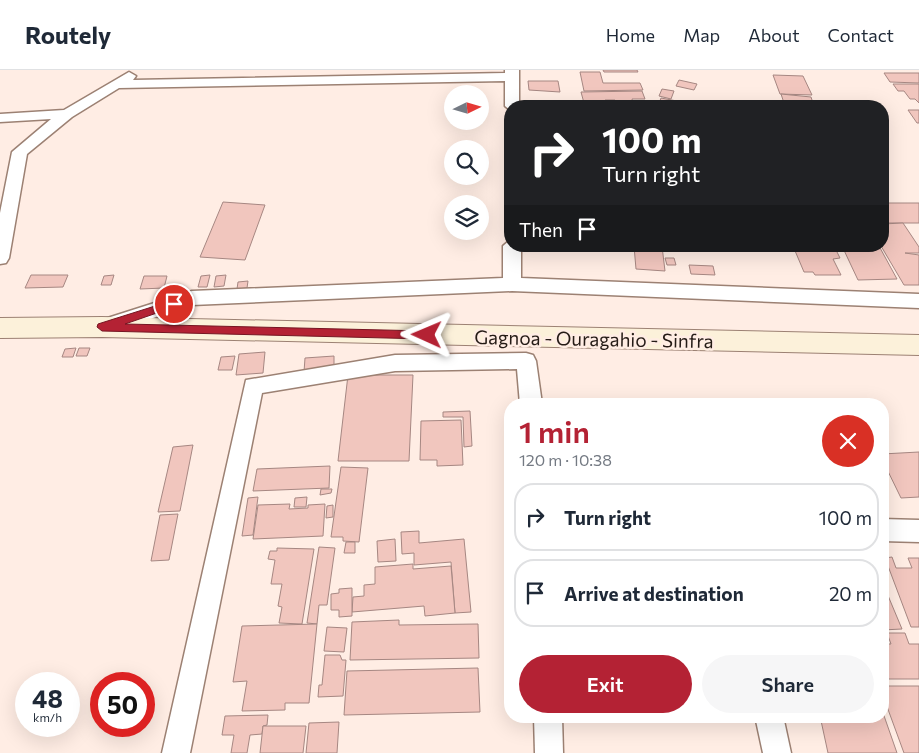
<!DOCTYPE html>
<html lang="en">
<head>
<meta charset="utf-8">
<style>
	body { margin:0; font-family:Commissioner,sans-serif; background:#f6f6f7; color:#1f2937; height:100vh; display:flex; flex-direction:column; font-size:19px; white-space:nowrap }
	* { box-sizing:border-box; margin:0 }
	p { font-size:16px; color:#747a83 }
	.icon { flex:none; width:28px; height:28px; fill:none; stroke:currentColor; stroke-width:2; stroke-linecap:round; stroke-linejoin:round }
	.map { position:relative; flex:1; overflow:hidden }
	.sheet { position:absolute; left:504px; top:328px; width:385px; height:325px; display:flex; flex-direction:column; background:#fff; border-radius:20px; box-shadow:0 5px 20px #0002 }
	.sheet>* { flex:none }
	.hud { position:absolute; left:504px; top:30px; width:385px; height:152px; border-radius:20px; box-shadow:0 5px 20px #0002; background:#202124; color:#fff; overflow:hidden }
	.needle { width:32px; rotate:85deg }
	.controls { position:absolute; left:444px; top:15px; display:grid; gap:10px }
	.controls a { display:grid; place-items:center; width:45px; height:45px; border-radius:50%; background:#fff; box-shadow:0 5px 20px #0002; font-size:25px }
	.speed { position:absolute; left:15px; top:602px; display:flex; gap:10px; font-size:25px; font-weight:700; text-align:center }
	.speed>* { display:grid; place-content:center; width:65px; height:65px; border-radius:50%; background:#fff; box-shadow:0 5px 20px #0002; line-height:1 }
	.speed small { font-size:12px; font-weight:400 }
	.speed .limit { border:8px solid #d22; background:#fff; color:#111 }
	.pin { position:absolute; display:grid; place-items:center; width:42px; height:42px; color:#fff; margin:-21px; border:2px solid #fff; border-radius:50%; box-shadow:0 1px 5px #0007 }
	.me { position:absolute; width:55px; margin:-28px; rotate:271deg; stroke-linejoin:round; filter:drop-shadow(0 0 4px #0008) }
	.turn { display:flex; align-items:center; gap:18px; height:105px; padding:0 15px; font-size:22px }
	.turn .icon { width:65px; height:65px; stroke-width:2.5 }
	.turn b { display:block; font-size:35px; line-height:42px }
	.then { display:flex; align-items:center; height:48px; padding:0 15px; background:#0003; gap:10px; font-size:19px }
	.round { display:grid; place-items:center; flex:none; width:52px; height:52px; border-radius:26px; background:#f6f6f7 }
	.overview { display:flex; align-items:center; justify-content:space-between; height:85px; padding:0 15px }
	h1 { font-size:30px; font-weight:600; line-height:38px; color:#b42234 }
	.primary-button { display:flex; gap:10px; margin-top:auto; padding:10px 15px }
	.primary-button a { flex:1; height:58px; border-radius:30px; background:#b42234; color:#fff; font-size:20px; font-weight:600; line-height:58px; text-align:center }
	.primary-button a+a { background:#f6f6f7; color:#1f2937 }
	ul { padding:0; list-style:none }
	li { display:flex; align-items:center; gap:15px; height:68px; margin:0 10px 8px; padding:0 5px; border:2px solid #e0e1e3; border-radius:20px }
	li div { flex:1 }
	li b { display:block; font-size:19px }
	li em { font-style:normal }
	header { display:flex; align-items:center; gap:30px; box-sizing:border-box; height:70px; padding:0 25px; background:#fff; border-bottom:1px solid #e0e1e3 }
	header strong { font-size:24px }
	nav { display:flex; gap:28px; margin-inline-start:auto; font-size:18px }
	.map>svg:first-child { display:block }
	.building { fill:#f1c6be; stroke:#a68782 }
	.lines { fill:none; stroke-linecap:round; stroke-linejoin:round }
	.street-casing { stroke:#9c8173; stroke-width:3 }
	.secondary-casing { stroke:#9c8173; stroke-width:2 }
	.street { fill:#fff; fill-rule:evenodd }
	.secondary { fill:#fcf1da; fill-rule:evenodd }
	.route { fill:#b42234; stroke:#751622 }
	.labels { text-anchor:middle; stroke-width:5; stroke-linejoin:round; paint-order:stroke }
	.street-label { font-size:19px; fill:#251b16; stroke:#ffede4 }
</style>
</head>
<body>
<header>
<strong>Routely</strong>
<nav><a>Home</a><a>Map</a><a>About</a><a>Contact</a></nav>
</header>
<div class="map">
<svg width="919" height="683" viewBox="0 0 919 683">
	<rect width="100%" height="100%" fill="#ffede4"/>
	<g class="building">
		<polygon points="603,0 637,0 638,2 604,2"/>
		<polygon points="580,2 600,2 603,13 640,13 643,20 584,21"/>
		<polygon points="884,3 919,3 919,13 890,12"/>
		<polygon points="773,5 803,6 812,25 780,24"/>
		<polygon points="679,10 697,14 694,20 676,16"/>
		<polygon points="528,11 558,11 560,22 529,20"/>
		<polygon points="893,14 919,14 919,33 915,29 910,29 904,21 898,21"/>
		<polygon points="662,19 674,21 671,29 659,26"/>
		<polygon points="642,21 645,29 632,29 633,34 616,34 615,30 605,30 606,33 584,33 581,22"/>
		<polygon points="781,24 811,27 814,36 785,36"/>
		<polygon points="661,28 698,35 658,36"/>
		<polygon points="908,40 919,40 919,53 917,53"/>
		<polygon points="223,132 265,135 245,190 200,187"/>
		<rect x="882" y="133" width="37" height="20"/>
		<polygon points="903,153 919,177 919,183 905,183 919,185 919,215 904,215 881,176 882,176 882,154"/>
		<polygon points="634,176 662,176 665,201 636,199"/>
		<polygon points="793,176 834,176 840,188 833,189 841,205 815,205 813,202 804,202"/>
		<polygon points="842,176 879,176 897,209 858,210"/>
		<polygon points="665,188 674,188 676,195 667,195"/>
		<polygon points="689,195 713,196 715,205 691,204"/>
		<polygon points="31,205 68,205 63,217 25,218"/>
		<polygon points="114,205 111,215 101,215 104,206"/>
		<polygon points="210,205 207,217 198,217 201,206"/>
		<polygon points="226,205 224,216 214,217 216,206"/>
		<polygon points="144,206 167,206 164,218 140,219"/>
		<polygon points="248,211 247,218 237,219 238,212"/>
		<polygon points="76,278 73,287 62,287 65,279"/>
		<polygon points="79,278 90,278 87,286 76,286"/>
		<polygon points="265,282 263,303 236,305 239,284"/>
		<polygon points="235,286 232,300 218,300 221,287"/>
		<polygon points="334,286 334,300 304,302 305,288"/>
		<polygon points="348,305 413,305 409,391 338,391"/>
		<polygon points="470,341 472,376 464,377 463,347 443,347 443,342"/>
		<polygon points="461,350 463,395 437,396 437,390 420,390 421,351"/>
		<polygon points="193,375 180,441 158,442 173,377"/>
		<polygon points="919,382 919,427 901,428 882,389 882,384"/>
		<polygon points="330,396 329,418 253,421 257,399"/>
		<polygon points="341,397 368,398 359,472 343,471 343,467 331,467"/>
		<polygon points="321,419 332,419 331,423 320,425"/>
		<polygon points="258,427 253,465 242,466 248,428"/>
		<polygon points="307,427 306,437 294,437 295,428"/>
		<polygon points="290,434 289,439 308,438 308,435 325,434 323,466 253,469 258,435"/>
		<polygon points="333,435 333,447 326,448 327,436"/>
		<polygon points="178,444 169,490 151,491 160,445"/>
		<polygon points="419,461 419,473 464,469 471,542 455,543 451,492 414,495 414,483 402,484 401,462"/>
		<polygon points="395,469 396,491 378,492 377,471"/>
		<polygon points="346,472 355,472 355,483 344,483"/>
		<polygon points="319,477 335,478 327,535 319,535 317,554 307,553"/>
		<polygon points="277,478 314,479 302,554 279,553 282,537 278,536 282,514 271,514 275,490 268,489 270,481 277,481"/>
		<polygon points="892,487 896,498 912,498 908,488 919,488 919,557 911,557 885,488"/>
		<polygon points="413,494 413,499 451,496 455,543 425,546 424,536 352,542 353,527 364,526 364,515 375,514 375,497"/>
		<polygon points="882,510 889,528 882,528"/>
		<polygon points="352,518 352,546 339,547 339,540 331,540 331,524 339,523 339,519"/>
		<polygon points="882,528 889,528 902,559 882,560"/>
		<polygon points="399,550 399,555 478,554 479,588 350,590 352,552"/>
		<polygon points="317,554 309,633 285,633 285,640 242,641 247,611 233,612 242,556"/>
		<polygon points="327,557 347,558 344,582 324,581"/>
		<polygon points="887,563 905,563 909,574 919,574 919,609 885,609 882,574 891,574"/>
		<polygon points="325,585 340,585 342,590 346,590 343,626 318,627 319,615 322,615"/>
		<polygon points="478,598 480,642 344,645 347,601"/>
		<polygon points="882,616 919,616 919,683 904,683 882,623"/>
		<polygon points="882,640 897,683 828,683 820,646 882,646"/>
		<polygon points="268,645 267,655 263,656 262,664 250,665 247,683 231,683 234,665 222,665 225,646"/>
		<polygon points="339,652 337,683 306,683 309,653"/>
		<polygon points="263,656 306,656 303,683 260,683"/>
	</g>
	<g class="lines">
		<g class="street-casing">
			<g id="street">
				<polygon points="505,0 519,0 519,36 510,36 510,40 505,36 505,11 119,18 72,47 27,84 9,188 6,193 0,194 0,143 12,82 51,49 0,52 0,44 64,40 129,2 136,6 133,10 505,3"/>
				<polygon points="510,170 510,176 521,176 521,208 919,224 919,238 512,221 192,235 102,265 95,262 92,257 95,252 192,221 503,208 503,176"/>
				<polygon points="526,283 533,285 536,291 542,334 520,334 517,299 395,301 262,323 190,683 162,683 246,310 395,285"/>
				<polygon points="882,449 919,450 919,472 882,471"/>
				<polygon points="534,646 562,646 563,683 535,683"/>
				<polygon points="755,646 783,646 791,683 763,683"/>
			</g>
		</g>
		<g class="secondary-casing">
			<polygon id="secondary" points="102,247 919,265 919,285 102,267 0,268 0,248"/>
		</g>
		<use href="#street" class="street"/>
		<use href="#secondary" class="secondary"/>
	</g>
	<polygon class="route" points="174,230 179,234 177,236 125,254 427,261 432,265 427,269 102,261 97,257 98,254"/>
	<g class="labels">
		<g class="street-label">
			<text transform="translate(594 269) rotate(1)" y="7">Gagnoa - Ouragahio - Sinfra</text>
		</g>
	</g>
</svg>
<div class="controls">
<a><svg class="needle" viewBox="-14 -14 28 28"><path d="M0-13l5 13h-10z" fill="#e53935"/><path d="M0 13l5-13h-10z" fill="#747a83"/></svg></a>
<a><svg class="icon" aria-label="search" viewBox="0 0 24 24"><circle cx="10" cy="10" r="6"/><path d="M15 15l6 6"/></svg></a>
<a><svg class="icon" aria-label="layers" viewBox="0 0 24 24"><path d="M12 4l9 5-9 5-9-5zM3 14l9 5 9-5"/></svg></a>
</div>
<div class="speed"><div>48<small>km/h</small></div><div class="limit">50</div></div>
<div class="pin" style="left:174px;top:234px;background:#d93025"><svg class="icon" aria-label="arrive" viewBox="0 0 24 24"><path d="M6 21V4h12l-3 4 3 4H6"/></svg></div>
<svg class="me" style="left:427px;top:265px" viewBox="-20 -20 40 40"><path d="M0-17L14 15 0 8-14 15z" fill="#b42234" stroke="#fff" stroke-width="4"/></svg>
<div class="hud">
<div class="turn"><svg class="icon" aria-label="right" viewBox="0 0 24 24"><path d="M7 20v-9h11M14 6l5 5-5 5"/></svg><div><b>100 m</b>Turn right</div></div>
<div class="then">Then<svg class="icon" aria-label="arrive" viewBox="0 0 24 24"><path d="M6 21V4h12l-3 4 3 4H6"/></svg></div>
</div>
<section class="sheet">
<div class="overview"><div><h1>1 min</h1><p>120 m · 10:38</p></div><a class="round" style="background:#d93025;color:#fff"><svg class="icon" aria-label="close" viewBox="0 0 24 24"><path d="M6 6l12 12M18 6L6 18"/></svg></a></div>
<ul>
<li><svg class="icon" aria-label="right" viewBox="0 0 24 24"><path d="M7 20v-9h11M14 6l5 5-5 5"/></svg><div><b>Turn right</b></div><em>100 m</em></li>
<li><svg class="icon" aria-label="arrive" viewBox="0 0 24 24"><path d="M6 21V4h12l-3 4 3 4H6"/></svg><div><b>Arrive at destination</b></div><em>20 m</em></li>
</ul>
<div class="primary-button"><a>Exit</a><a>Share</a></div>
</section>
</div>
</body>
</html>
